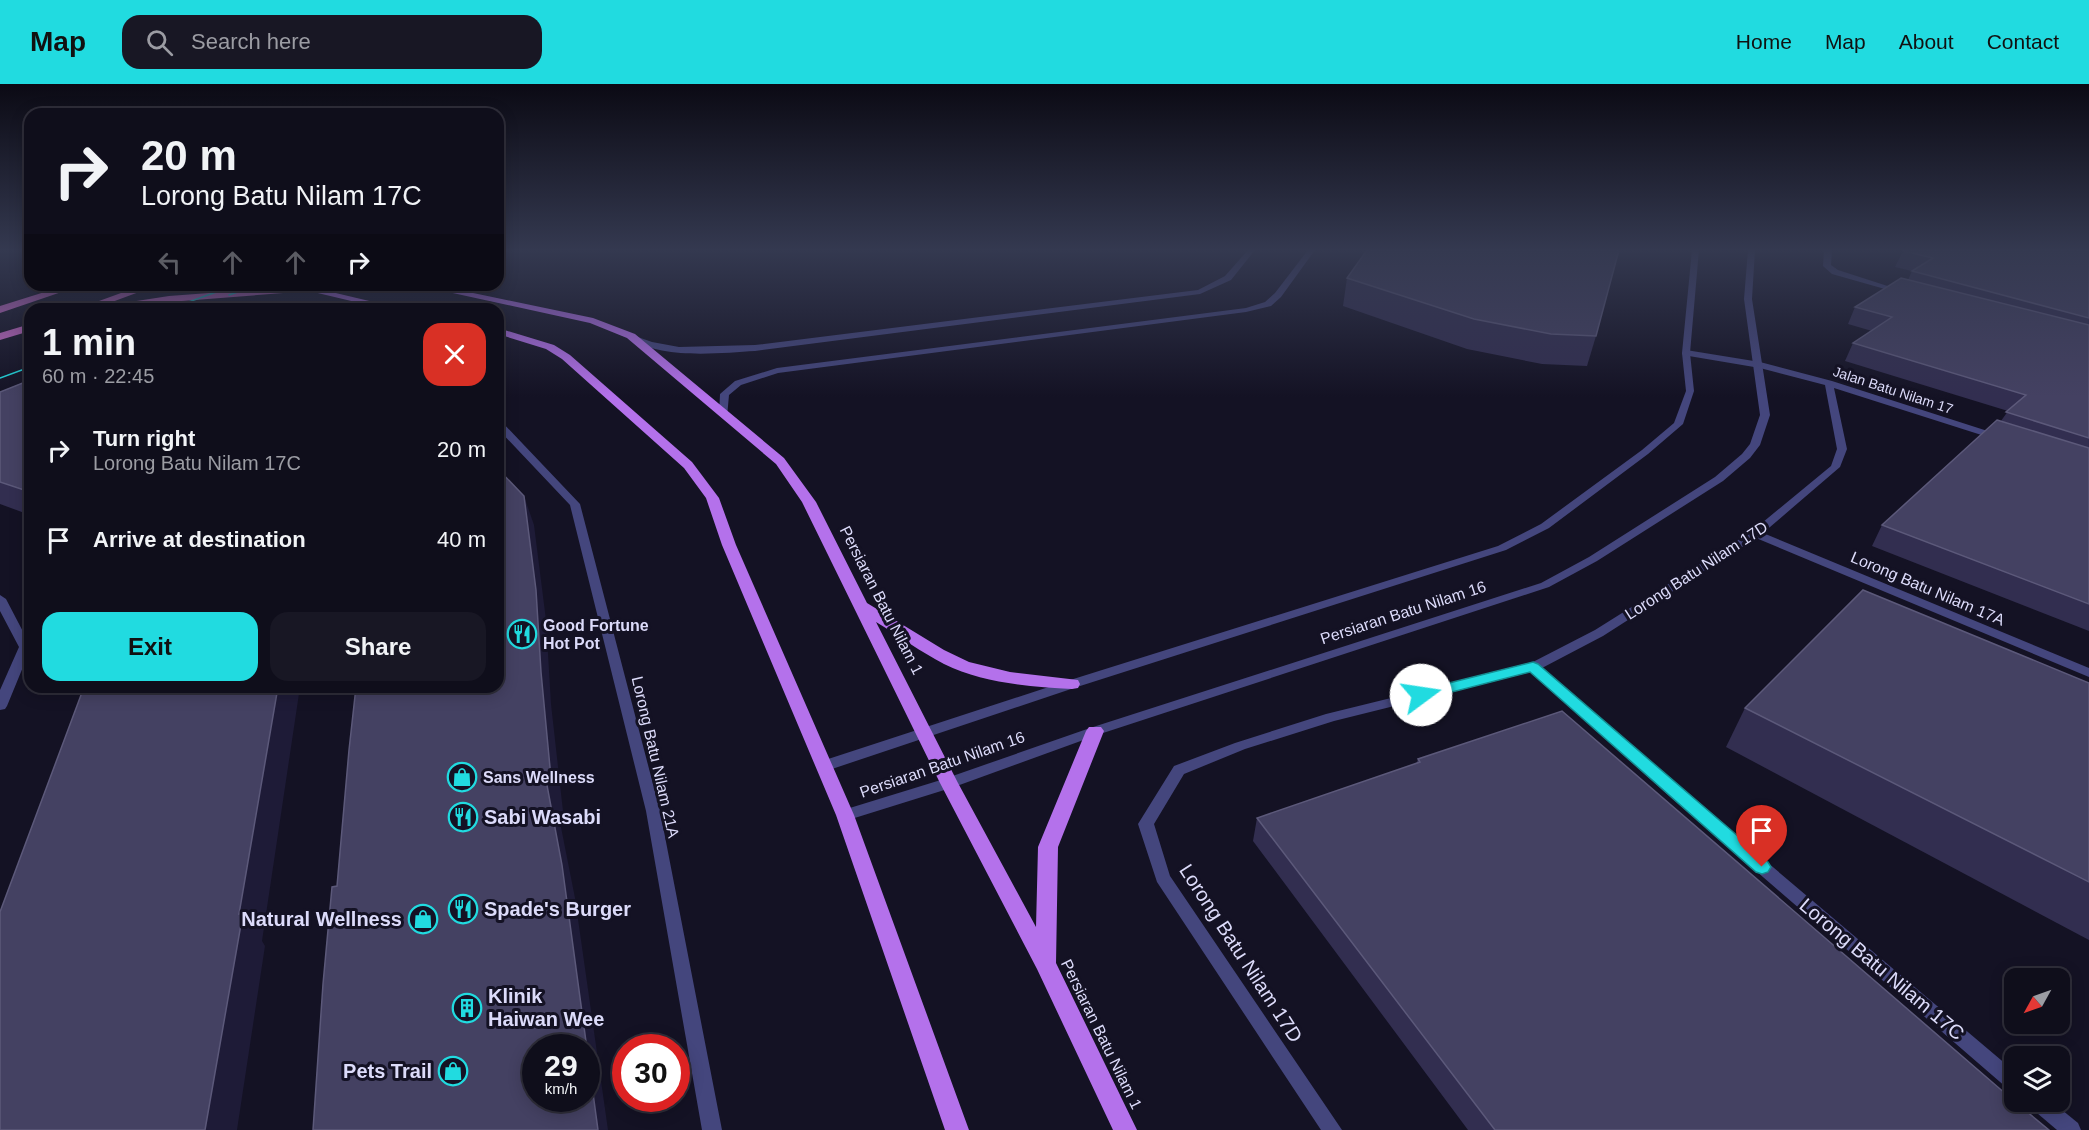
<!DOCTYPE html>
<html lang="en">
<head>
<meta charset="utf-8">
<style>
	body { margin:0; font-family:Helvetica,sans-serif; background:#181724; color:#f1f3f6; height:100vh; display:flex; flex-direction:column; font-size:22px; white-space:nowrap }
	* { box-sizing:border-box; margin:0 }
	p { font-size:20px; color:#9b9ca3 }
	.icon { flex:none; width:33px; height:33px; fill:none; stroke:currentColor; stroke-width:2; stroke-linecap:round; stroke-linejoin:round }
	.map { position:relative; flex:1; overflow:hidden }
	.details { position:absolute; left:24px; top:219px; width:480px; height:390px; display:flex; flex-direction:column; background:#0f0e1b; border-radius:18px; box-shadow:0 3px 15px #0003,0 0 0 2px #2f2e3a }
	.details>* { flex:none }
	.hud { position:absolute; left:24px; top:24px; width:480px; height:183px; border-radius:18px; box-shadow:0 3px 15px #0003,0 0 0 2px #2f2e3a; background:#0f0e1b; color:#f1f3f6; overflow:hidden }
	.needle { width:39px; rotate:230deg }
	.fabs { position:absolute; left:2004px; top:884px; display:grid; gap:12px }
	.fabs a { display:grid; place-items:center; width:66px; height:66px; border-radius:12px; background:#0f0e1b; box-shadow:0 3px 15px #0003,0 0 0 2px #2f2e3a; font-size:30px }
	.speed { position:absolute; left:522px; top:950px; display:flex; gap:12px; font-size:30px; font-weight:700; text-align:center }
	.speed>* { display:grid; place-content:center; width:78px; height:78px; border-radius:50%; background:#0f0e1b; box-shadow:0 3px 15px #0003,0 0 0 2px #2f2e3a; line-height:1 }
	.speed small { font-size:15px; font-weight:400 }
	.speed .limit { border:9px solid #d22; background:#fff; color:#111 }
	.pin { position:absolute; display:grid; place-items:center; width:51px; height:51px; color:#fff; margin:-62px -26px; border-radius:50% 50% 50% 0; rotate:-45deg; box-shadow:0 0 6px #0007 }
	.pin .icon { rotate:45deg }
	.me { position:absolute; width:66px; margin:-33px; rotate:76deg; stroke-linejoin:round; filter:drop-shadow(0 0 4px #0008) }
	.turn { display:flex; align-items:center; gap:21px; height:126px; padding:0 18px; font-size:27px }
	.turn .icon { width:78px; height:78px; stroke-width:2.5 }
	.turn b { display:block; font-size:42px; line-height:51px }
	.lanes { display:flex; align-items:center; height:57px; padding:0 18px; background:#0003; justify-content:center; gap:30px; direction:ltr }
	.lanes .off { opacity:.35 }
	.round { display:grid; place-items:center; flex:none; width:63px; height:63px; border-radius:18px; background:#181724 }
	.head { display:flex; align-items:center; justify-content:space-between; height:102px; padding:0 18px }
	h1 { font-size:36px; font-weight:800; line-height:45px }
	.button { display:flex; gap:12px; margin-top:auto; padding:12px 18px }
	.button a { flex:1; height:69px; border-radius:18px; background:#21dbe0; color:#111; font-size:24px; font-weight:800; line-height:69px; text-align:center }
	.button a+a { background:#181724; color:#f1f3f6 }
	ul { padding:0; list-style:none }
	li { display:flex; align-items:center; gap:18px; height:90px; padding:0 18px }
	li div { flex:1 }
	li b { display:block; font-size:22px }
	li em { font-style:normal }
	header { display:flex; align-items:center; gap:36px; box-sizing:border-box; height:84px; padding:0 30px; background:#21dbe0; color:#111 }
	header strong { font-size:28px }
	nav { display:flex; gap:33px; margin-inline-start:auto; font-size:21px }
	.search { width:420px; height:54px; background:#181724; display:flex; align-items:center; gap:15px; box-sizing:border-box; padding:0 21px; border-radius:18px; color:#9b9ca3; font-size:22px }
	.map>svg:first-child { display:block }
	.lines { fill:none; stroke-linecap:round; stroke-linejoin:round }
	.minor { fill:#44467d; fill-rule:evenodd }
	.tertiary { fill:#44467d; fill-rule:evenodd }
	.primary { fill:#b471eb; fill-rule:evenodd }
	.trunk { fill:#ce6ccd; fill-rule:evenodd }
	.tram { stroke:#21dbe0; stroke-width:1.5 }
	.wall { fill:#322e50 }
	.shaded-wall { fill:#1e1b37 }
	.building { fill:#444162; stroke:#5c597a; stroke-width:1.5; fill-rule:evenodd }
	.route { fill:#21dbe0; stroke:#158e92; stroke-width:1.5 }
	.labels { text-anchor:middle; stroke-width:6; stroke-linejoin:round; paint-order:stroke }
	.far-street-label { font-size:14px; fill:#dcdbfa; stroke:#141224 }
	.street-label { font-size:16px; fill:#dcdbfa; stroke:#141224 }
	.poi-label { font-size:16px; font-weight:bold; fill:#dcdbfa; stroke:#141224; text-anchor:start }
	.near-poi-label { font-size:20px; font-weight:bold; fill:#dcdbfa; stroke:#141224; text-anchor:start }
	.near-street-label { font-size:20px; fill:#dcdbfa; stroke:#141224 }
</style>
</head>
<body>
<header>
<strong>Map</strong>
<div class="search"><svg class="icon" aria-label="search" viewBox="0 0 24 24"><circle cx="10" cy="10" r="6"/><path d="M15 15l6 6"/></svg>Search here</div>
<nav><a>Home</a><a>Map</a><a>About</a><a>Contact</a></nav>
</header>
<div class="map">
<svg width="2089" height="1046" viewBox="0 0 2089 1046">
	<rect width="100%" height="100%" fill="#141224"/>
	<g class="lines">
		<g class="minor">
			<path d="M 1248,166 L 1255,166 L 1231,196 L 1200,210 L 755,267 C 720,269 660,276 631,254 L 635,252 L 652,258 L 679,263 L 755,261 L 1198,206 L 1225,192 Z"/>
			<polygon points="1308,166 1315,166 1281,213 1271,222 1246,228 778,289 741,301 729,311 727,333 724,334 719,331 720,310 735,297 777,284 1246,224 1265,218 1275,209"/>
			<polygon points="1824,166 1832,166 1831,181 1838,186 1903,207 1899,209 1832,190 1823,182"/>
			<polygon points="1686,266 1760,278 1832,297 2000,351 2000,355 1994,355 1834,304 1847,365 1840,383 1763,449 2089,584 2089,593 1756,454 1603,552 1542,584 1677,702 2014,987 2014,1006 2007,1004 1667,710 1531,588 1334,637 1245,665 1184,690 1154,740 1170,792 1342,1046 1321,1046 1157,798 1138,740 1174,682 1235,659 1326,630 1529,580 1595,546 1751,448 1831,382 1837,365 1825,301 1760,284 1683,271 1682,269"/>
			<polygon points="498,336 501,337 580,420 660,727 722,1046 702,1046 646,727 570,421 498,345"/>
			<polygon points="0,511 6,515 30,561 30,566 7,622 5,625 0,626 0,606 19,563 0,527"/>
			<polygon points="2028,1017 2051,1017 2078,1039 2081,1046 2057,1046 2030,1023"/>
		</g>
		<g class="tertiary">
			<polygon points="1692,166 1699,166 1690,269 1694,307 1683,340 1648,370 1549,444 1506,466 1077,603 829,686 819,686 817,682 819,678 1067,597 1498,462 1541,440 1642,366 1674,339 1686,307 1682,269"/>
			<polygon points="1748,166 1755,166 1752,215 1770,331 1760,361 1750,374 1723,397 1597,477 1549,503 1100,650 954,703 845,737 840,735 838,731 840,727 944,695 1090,644 1541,499 1589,473 1715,393 1742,370 1750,360 1760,331 1744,215"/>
		</g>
		<g class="primary">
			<polygon points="284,201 302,201 403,225 385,225"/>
			<path d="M 416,201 L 435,201 L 593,234 L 635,250 L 784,374 L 816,418 L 867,519 L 944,566 L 969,578 L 1010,588 L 1078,596 L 1080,600 L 1078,604 L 1072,605 C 1030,603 983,599 944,580 C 921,568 899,552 876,538 L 958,699 L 1036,843 L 1038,763 L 1086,647 L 1089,643 L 1101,643 L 1104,647 L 1058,763 L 1056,879 L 1137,1046 L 1113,1046 L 1037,885 L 940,699 L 802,418 L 776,380 L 627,254 L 590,239 Z"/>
			<polygon points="498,244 554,261 570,271 692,378 719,414 736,461 854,731 969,1046 945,1046 836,731 722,461 706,414 684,384 562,275 546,265 498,250"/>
		</g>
		<g class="trunk">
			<polygon points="67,201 82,201 0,229 0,222"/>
			<polygon points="143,201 158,201 93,225 77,225"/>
			<polygon points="305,202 309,203 309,207 169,218 125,225 99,225 104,222 169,212"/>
			<polygon points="30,240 30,247 0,256 0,249"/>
		</g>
		<g class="tram">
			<polyline points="229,211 258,201"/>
			<polyline points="169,225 236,201"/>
			<polyline points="0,294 30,283"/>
		</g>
	</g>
	<g class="wall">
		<polygon points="2089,166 2089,547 1872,462 1882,441 2001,337 2008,327 1845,277 1853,259 1872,247 1848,240 1855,223 1908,196 1912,187 1895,183 1903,167"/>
		<polygon points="1347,194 1596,252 1587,282 1542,280 1467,265 1343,222"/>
		<polygon points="30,296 30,431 0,420 0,308"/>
		<polygon points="2089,599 2089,856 1726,663 1745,624"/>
		<polygon points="1418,675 2049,1046 1468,1046 1253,757 1257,734 1416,680"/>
	</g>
	<g class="shaded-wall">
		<polygon points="524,412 534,441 546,536 551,620 563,727 558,728 575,814 608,1046 598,1046 546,696 541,588"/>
		<polygon points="278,603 300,603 262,857 265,862 237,1046 205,1046 239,830"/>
	</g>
	<g class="building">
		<polygon points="1367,166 1619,166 1596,252 1551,250 1474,235 1347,194"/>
		<polygon points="1903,166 2089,166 2089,234 1912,187 1933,174 1903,167"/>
		<polygon points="1901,194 2089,241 2089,354 2006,328 2026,311 1853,259 1892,233 1855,223"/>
		<polygon points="30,296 30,408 0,398 0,308"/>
		<polygon points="1997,336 2089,364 2089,520 1882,441"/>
		<path d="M 498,385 L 524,412 L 536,506 L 541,588 L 551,694 L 546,696 L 562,781 L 598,1046 L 313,1046 L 323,900 L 332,803 L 337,802 L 349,666 L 356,603 L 498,603 ZM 536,963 L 586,963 L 586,1014 L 536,1014 Z"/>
		<polygon points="1863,506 2089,599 2089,798 1745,624"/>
		<polygon points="84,603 278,603 239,830 243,829 205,1046 0,1046 0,828"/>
		<polygon points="1562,627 2014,1017 2049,1046 1495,1046 1257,734 1420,678 1418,675"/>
	</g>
	<linearGradient id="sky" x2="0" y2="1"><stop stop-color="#0b0a14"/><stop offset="0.53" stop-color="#343950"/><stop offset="1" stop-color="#343950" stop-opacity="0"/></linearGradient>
	<rect width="2089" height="313" fill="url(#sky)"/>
	<polygon class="route" points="1533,578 1538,580 1768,778 1771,783 1768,788 1762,790 1756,788 1530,588 1421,616 1413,611 1421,606"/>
	<defs>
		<g id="restaurant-ring" transform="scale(1.5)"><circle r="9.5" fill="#141224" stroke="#21dbe0" stroke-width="1.5"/><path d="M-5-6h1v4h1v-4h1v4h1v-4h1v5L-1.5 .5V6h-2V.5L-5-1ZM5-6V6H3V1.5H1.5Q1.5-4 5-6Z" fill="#21dbe0"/></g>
		<g id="shop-ring" transform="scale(1.5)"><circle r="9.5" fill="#141224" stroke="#21dbe0" stroke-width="1.5"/><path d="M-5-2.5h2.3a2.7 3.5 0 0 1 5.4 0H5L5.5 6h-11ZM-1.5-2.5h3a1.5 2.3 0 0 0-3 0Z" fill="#21dbe0"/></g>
		<g id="building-ring" transform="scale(1.5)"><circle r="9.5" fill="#141224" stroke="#21dbe0" stroke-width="1.5"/><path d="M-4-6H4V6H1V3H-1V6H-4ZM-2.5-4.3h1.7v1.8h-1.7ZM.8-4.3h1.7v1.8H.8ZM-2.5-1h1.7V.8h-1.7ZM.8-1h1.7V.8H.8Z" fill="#21dbe0"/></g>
	</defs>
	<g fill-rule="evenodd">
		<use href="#restaurant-ring" x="522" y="550"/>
		<use href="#shop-ring" x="462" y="693"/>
		<use href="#restaurant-ring" x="463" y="733"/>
		<use href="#restaurant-ring" x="463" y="825"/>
		<use href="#shop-ring" x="423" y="835"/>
		<use href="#building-ring" x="467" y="924"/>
		<use href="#shop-ring" x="453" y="987"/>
	</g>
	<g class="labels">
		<g class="far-street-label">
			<text transform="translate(1893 306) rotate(18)" y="5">Jalan Batu Nilam 17</text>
		</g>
		<g class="street-label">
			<text transform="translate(1696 486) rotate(-33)" y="6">Lorong Batu Nilam 17D</text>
			<text transform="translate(1928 504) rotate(23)" y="6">Lorong Batu Nilam 17A</text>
			<text transform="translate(882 516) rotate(63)" y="6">Persiaran Batu Nilam 1</text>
			<text transform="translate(1403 528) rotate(-18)" y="6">Persiaran Batu Nilam 16</text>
			<text transform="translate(656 673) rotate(77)" y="6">Lorong Batu Nilam 21A</text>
			<text transform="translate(942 680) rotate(-19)" y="6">Persiaran Batu Nilam 16</text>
			<text transform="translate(1102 950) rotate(64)" y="6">Persiaran Batu Nilam 1</text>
		</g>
		<g class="poi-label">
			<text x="543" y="547">Good Fortune<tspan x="543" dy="18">Hot Pot</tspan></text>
			<text x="483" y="699">Sans Wellness</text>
		</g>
		<g class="near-poi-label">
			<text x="484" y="740">Sabi Wasabi</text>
			<text x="484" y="832">Spade's Burger</text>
			<text x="402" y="842" text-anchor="end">Natural Wellness</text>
			<text x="488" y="919">Klinik<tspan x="488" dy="23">Haiwan Wee</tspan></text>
			<text x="432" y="994" text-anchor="end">Pets Trail</text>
		</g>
		<g class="near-street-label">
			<text transform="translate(1241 869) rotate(57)" y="7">Lorong Batu Nilam 17D</text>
			<text transform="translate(1882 885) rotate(40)" y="7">Lorong Batu Nilam 17C</text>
		</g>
	</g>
</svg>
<div class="fabs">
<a><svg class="needle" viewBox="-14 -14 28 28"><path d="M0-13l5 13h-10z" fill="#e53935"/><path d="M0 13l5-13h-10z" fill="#9b9ca3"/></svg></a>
<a><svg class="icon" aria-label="layers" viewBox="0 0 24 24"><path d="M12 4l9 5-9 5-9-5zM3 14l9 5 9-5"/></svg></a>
</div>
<div class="speed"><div>29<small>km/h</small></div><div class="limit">30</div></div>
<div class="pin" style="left:1762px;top:783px;background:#d93025"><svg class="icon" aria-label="arrive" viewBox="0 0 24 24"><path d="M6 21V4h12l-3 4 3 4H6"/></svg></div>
<svg class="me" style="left:1421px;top:611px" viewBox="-20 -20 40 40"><circle r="19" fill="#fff"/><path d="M0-13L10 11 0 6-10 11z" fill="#21dbe0"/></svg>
<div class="hud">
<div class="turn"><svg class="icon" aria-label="right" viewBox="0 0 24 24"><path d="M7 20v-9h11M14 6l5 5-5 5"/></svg><div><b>20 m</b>Lorong Batu Nilam 17C</div></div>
<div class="lanes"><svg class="icon off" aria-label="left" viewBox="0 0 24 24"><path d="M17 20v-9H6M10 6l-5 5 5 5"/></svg><svg class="icon off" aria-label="ahead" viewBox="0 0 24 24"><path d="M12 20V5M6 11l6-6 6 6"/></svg><svg class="icon off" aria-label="ahead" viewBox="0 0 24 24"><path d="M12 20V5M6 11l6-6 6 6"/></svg><svg class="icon" aria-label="right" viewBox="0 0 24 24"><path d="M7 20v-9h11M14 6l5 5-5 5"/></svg></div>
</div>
<section class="details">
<div class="head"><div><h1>1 min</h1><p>60 m · 22:45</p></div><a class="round" style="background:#d93025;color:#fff"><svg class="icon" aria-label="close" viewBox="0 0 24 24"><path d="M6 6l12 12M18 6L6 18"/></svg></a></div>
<ul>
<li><svg class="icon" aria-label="right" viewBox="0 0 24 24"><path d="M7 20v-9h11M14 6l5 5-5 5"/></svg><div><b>Turn right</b><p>Lorong Batu Nilam 17C</p></div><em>20 m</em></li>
<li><svg class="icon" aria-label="arrive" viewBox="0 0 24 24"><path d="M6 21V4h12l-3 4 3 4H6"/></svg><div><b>Arrive at destination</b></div><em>40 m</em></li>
</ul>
<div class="button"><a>Exit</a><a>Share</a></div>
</section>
</div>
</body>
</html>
